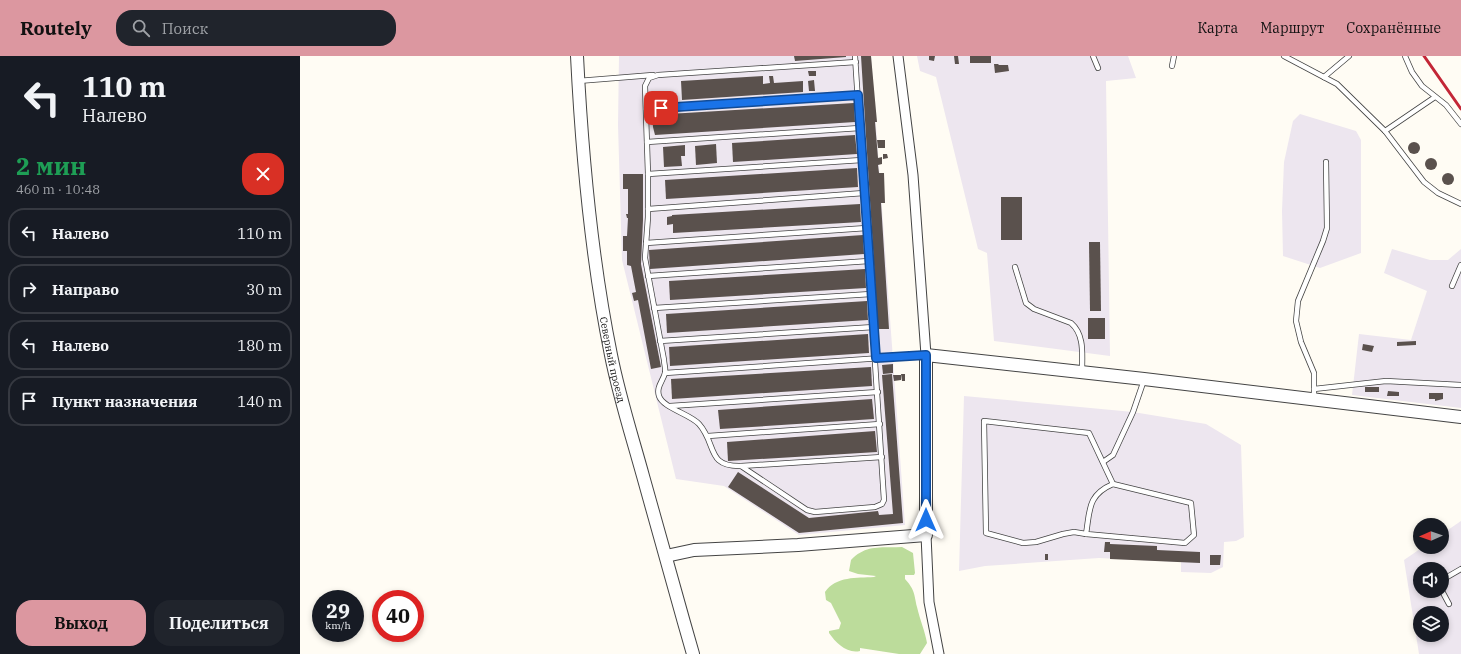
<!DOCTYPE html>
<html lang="ru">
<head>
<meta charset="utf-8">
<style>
	body { margin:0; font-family:"IBM Plex Serif",serif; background:#20242c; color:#f1f3f6; height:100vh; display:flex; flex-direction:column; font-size:15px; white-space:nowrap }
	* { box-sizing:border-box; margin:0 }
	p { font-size:13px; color:#9ea1a6 }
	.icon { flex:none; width:22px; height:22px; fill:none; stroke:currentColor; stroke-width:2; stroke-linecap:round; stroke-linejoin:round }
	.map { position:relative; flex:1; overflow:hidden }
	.panel { display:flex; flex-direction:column; background:#171b24; width:300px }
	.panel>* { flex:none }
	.top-card { background:#171b24; color:#f1f3f6; overflow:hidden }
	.needle { width:26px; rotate:268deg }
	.tools { position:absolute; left:1113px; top:462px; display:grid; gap:8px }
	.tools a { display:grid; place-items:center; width:36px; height:36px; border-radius:50%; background:#171b24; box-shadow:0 2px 6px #0003; font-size:20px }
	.speed { position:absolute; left:12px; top:534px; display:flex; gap:8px; font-size:20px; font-weight:700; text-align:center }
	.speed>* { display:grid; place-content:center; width:52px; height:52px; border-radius:50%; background:#171b24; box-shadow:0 2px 6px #0003; line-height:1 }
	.speed small { font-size:10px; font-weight:400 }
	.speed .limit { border:6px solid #d22; background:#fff; color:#111 }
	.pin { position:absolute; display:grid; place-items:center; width:34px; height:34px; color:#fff; margin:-17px; border-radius:8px; box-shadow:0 2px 6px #0006 }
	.me { position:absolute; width:44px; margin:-22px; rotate:0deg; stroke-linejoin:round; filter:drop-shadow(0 0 3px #0008) }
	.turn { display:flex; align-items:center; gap:14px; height:84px; padding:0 16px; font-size:18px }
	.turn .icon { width:52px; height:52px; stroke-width:2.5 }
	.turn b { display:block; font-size:28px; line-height:34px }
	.round { display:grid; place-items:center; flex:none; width:42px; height:42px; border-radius:16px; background:#20242c }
	.summary { display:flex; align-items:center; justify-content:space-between; height:68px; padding:0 16px }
	h1 { font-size:24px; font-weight:700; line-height:30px; color:#1e9e55 }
	.cta { display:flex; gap:8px; margin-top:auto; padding:8px 16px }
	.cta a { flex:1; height:46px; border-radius:16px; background:#dc97a0; color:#111; font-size:16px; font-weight:700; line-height:46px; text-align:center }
	.cta a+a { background:#20242c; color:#f1f3f6 }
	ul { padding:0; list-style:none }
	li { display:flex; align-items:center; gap:12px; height:50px; margin:0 8px 6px; padding:0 8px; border:2px solid #363941; border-radius:16px }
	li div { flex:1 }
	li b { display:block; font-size:15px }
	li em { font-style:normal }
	header { display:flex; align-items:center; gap:24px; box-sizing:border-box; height:56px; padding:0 20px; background:#dc97a0; color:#111 }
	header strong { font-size:19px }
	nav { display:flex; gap:22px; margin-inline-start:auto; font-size:14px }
	.search { width:280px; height:36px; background:#20242c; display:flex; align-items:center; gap:10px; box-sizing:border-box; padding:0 14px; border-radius:16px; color:#9ea1a6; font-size:15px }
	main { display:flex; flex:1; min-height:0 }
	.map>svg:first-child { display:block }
	.industrial { fill:#ede6ef; fill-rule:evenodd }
	.forest { fill:#bcdc9b }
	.building { fill:#5a514d }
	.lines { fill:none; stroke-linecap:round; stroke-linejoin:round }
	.service-casing { stroke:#444; stroke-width:6 }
	.minor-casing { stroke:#444; stroke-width:11 }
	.tertiary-casing { stroke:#444; stroke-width:14 }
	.service { stroke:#fff; stroke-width:4.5 }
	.minor { stroke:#fff; stroke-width:9 }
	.tertiary { stroke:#fff; stroke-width:12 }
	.rail { stroke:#c32637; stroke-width:3 }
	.route-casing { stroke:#114b97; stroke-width:10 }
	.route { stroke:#1a73e8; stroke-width:7 }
	.labels { text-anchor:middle; stroke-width:4; stroke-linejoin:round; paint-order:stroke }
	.street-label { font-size:10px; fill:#111; stroke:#fff }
</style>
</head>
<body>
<header>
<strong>Routely</strong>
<div class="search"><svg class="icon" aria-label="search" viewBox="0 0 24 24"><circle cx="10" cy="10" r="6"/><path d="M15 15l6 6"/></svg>Поиск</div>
<nav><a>Карта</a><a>Маршрут</a><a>Сохранённые</a></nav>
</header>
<main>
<section class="panel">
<div class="top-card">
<div class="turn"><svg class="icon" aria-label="left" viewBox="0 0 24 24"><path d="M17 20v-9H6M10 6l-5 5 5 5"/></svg><div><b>110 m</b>Налево</div></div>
</div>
<div class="summary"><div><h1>2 мин</h1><p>460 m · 10:48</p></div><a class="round" style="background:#d93025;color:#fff"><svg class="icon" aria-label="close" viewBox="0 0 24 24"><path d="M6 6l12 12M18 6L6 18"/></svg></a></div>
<ul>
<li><svg class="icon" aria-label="left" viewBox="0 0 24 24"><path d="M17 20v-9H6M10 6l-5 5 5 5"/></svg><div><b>Налево</b></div><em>110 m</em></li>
<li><svg class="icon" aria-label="right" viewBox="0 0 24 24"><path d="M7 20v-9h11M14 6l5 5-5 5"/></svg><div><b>Направо</b></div><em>30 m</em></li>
<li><svg class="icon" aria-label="left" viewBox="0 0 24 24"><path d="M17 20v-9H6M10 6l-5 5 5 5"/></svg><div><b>Налево</b></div><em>180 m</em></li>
<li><svg class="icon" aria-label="arrive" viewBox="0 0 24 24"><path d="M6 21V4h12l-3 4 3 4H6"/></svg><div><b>Пункт назначения</b></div><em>140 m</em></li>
</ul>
<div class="cta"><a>Выход</a><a>Поделиться</a></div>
</section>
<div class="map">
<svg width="1161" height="598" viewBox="0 0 1161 598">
	<rect width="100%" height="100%" fill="#fffcf4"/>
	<g class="industrial">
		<polygon points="319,0 571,0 605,469 499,479 424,430 376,423 322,204 318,69"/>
		<polygon points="617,0 828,0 836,22 806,25 810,300 694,285 687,197 678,193 636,21 620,15"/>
		<polygon points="1000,58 1056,75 1061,84 1061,197 1020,212 983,200 982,155 984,106 993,65"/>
		<polygon points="1092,193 1130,204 1148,204 1161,193 1161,352 1052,339 1059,278 1111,284 1127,235 1084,217"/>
		<polygon points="664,340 833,356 906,368 941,389 944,481 936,485 924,486 923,511 911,517 881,516 881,506 799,502 685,510 659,515"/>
		<path d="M 1161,465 L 1161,598 L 1119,598 L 1104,504 L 1123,491 L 1142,491 L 1142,478 ZM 1120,513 L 1142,513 L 1142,535 L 1120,535 ZM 1120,557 L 1142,557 L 1142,579 L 1120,579 Z"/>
	</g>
	<path class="forest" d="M 602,491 L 613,497 L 615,517 L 614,519 L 605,519 L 605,523 C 615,534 614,538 617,551 C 620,564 625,575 627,587 L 620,598 L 599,598 L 560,592 L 560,595 C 547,598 536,587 529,577 L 529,575 L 539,573 L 541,567 L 531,547 L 526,544 L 525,536 C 536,520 557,522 574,521 L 576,520 L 558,518 L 549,515 L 551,504 C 566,488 582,492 602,491 Z"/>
	<g class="building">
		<polygon points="494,0 546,0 546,1 495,5"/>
		<polygon points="561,0 571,0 577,66 575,66 578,102 582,101 582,108 578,109 579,117 584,117 585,147 581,147 589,273 578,273"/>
		<polygon points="629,0 635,0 634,5 629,4"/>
		<polygon points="654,0 658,0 659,8 655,8"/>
		<rect x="670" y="0" width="21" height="7"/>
		<polygon points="694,8 698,8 699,9 708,9 709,15 695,17"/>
		<polygon points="508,15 516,15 516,20 509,20"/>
		<polygon points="463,20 463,28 470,27 469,20 473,20 474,27 503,25 503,36 382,44 381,25"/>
		<polygon points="514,24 515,35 509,35 508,25"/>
		<polygon points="554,47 555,66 355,79 353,71 352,59"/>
		<polygon points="555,79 557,98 433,106 432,87"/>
		<polygon points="577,84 585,84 585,92 578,92"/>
		<circle cx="1114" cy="92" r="6"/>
		<polygon points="416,88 417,107 396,109 395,90"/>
		<polygon points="385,89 385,100 381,100 382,110 364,111 363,91"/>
		<polygon points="583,98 587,98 588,102 583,103"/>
		<circle cx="1131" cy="108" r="6"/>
		<polygon points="557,112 558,131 366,143 365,124"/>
		<circle cx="1148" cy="123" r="6"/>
		<polygon points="323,118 343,118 343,164 341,208 361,311 351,313 338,244 334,245 332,237 336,236 331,210 327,209 327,195 323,195 323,180 327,180 328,162 327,162 326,158 328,158 328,133 323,133"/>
		<rect x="701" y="141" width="21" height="43"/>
		<polygon points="560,148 561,166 373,177 373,168 367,169 367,161 372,160 372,159"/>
		<polygon points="563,179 564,198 350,213 349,194"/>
		<polygon points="789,186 800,186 801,255 790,255"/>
		<polygon points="565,213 566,232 370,244 369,225"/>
		<polygon points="567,245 568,264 367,277 366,258"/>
		<rect x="788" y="262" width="17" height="21"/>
		<polygon points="568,278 569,297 370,310 369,291"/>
		<polygon points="1116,285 1116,289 1097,290 1097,286"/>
		<polygon points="1063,288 1074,290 1072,296 1062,294"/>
		<polygon points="593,308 593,317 583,318 582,309"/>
		<polygon points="571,311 572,330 372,343 371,323"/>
		<polygon points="592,318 603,467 499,477 428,431 438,416 509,462 578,455 579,459 593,458 582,319"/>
		<polygon points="601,318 605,318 605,325 602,325"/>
		<polygon points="593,319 601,319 601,324 594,325"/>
		<rect x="1065" y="331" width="14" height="5"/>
		<polygon points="1088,335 1099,336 1099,340 1087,340"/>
		<polygon points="1129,337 1143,337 1143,343 1135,345 1135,343 1129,343"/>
		<polygon points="572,343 574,363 420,373 418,354"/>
		<polygon points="575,375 577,396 428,405 427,386"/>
		<polygon points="805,486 810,486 810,488 857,490 857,494 900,496 900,507 810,503 810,496 804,496"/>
		<rect x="745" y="498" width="3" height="6"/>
		<polygon points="910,499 921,499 920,509 910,509"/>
	</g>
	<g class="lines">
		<g class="service-casing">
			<g id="service">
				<path d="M 555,0 L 584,444 L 582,448 L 575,451 L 515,456 L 507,454 L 441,410 C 406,411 417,388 399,368 C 390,358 363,352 359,340 C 356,331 363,325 365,317 C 366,313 364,308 364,304 L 345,202 L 348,161 L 348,118 L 345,30 L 349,22 L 358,19 L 556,6"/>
				<polyline points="793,0 798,12"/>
				<polyline points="984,0 1037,28 1085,75 1124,126 1138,137 1161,148"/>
				<polyline points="1105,0 1112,16 1122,30 1146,49 1161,68"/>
				<polyline points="872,10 874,0"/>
				<polyline points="1024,21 1049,0"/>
				<polyline points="278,25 353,19"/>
				<polyline points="346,53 558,39"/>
				<polyline points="1085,75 1135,41"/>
				<polyline points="347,86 560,72"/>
				<polyline points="348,118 562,104"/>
				<polyline points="348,153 564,137"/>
				<polyline points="346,187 567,172"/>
				<path d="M 715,211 L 726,247 L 734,253 L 771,267 C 785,279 782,299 782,316"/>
				<polyline points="348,220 569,205"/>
				<polyline points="1152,230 1161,209"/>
				<polyline points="354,252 571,238"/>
				<polyline points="360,285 574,271"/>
				<polyline points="365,317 625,299"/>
				<polyline points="1014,333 1086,325 1161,329"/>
				<polyline points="1014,343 1014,317 1001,286 996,265 998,245 1023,185 1027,172 1026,106"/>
				<polyline points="370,350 578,336"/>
				<polyline points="408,380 580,368"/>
				<polyline points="803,406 813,399 833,356 844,324"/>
				<polyline points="441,410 582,401"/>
				<path d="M 813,428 L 891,447 L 894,479 L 885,487 L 786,478 C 790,455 787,439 813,428 Z"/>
				<polyline points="786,478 774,476 763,478 736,486 723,487 686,477 684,365 789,377 813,428"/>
				<polyline points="1142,524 1161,513"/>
				<polyline points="1142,535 1149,548"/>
			</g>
		</g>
		<g class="minor-casing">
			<g id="minor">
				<polyline points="598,0 613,119 626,299"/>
				<polyline points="626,479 629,546 639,598"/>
			</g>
		</g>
		<g class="tertiary-casing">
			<g id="tertiary">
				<path id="s1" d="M 277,0 C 282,100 291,201 311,299 C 319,340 332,380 343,420 C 360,480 376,539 393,598"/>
				<polyline points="366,500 394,494 498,489 626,479 626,299 844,323 1161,361"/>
			</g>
		</g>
		<use href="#service" class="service"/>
		<use href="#minor" class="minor"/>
		<use href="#tertiary" class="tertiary"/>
		<polyline class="rail" points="1124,0 1161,53"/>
	</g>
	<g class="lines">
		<g class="route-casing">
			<polyline id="route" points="361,52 558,39 576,302 626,299 626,464"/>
		</g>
		<use href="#route" class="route"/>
	</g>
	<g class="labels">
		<g class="street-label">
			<text dy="4" stroke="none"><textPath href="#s1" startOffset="306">Северный проезд</textPath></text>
		</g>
	</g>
</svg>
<div class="tools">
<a><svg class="needle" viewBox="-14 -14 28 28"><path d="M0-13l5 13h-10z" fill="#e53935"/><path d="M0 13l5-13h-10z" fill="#9ea1a6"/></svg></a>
<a><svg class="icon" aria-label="sound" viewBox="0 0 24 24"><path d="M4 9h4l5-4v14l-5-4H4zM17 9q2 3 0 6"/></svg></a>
<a><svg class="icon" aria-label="layers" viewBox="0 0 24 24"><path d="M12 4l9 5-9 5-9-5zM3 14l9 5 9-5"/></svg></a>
</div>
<div class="speed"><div>29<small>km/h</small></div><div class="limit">40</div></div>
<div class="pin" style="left:361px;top:52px;background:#d93025"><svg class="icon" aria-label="arrive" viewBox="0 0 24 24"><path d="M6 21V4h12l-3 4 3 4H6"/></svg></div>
<svg class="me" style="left:626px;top:464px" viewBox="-20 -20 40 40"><path d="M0-17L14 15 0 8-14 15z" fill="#1a73e8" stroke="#fff" stroke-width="4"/></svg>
</div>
</main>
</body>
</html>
